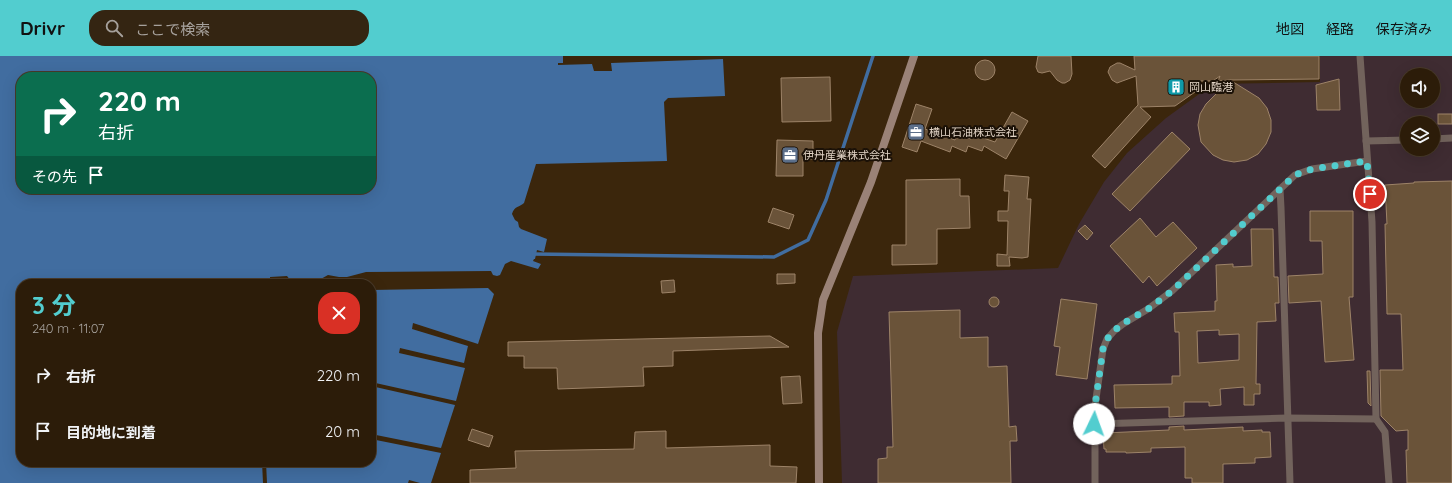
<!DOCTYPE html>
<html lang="ja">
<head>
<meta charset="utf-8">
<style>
	body { margin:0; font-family:Quicksand,"Noto Sans JP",sans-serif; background:#342512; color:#f1f3f6; height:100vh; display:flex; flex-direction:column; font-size:15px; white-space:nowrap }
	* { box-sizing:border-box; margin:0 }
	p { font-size:13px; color:#a6a19c }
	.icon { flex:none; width:22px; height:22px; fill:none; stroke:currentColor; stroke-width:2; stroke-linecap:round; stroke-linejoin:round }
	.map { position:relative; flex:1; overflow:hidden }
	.side { position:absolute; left:16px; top:223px; width:360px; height:188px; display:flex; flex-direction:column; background:#2c1c09; border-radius:16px; box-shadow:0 4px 16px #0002,0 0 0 1px #483a2a }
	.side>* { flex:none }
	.top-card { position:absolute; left:16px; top:16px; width:360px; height:122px; border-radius:16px; box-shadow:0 4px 16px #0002,0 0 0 1px #483a2a; background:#0b6e4f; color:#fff; overflow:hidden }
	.fabs { position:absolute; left:1400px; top:12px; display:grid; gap:8px }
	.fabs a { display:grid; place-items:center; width:40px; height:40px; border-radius:50%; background:#2c1c09; box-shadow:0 4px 16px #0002,0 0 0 1px #483a2a; font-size:20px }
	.pin { position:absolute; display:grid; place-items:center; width:34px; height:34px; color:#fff; margin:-17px; border:2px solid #fff; border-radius:50%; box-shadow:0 1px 4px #0007 }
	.me { position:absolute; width:44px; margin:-22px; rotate:3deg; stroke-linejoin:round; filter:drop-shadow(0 0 3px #0008) }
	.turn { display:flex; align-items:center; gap:14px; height:84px; padding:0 16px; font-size:18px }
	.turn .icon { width:52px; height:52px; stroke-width:2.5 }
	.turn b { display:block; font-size:28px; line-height:34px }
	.then { display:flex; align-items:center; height:38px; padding:0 16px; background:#0003; gap:8px; font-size:15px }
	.round { display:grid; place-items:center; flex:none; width:42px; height:42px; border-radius:16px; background:#342512 }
	.overview { display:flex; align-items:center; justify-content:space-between; height:68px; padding:0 16px }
	h1 { font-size:24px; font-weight:700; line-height:30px; color:#52cdcf }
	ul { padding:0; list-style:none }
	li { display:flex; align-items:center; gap:12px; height:56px; padding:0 16px }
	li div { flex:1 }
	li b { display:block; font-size:15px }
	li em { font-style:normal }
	header { display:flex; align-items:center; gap:24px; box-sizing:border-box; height:56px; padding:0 20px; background:#52cdcf; color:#111 }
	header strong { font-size:19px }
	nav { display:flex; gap:22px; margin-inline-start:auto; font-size:14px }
	.search { width:280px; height:36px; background:#342512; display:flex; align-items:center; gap:10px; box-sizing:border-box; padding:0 14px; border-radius:16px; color:#a6a19c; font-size:15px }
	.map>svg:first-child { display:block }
	.industrial { fill:#3f2c32; fill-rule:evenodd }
	.water { fill:#416da0; fill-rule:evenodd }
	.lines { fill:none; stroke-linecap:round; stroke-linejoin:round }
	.stream { stroke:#416da0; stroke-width:3.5 }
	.building { fill:#6a5339; stroke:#9d8368; fill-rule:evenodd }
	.lane { stroke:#72635c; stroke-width:7 }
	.secondary { stroke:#9a8277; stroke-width:8 }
	.route { stroke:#52cdcf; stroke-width:7; stroke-dasharray:0 12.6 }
	.labels { text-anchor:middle; stroke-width:4; stroke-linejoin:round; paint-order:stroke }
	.poi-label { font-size:11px; fill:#e2d4c6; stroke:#1b1107; text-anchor:start }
</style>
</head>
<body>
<header>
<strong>Drivr</strong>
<div class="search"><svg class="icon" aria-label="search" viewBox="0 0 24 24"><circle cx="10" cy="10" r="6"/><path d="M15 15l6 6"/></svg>ここで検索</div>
<nav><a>地図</a><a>経路</a><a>保存済み</a></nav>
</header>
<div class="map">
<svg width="1452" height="427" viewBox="0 0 1452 427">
	<rect width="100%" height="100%" fill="#3b260c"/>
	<path class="industrial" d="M 1320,0 L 1452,0 L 1452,427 L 842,427 L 837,276 L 853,220 L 1058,212 L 1079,168 L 1104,126 L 1127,97 L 1166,62 L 1213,28 L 1320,26 ZM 1407,19 L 1433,19 L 1433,45 L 1407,45 ZM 1407,67 L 1433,67 L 1433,93 L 1407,93 Z"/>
	<g class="water">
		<path d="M 0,0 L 563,0 L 563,7 L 558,7 L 558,9 L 592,8 L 594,15 L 612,15 L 611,7 L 723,3 L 725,40 L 668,42 L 664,46 L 667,105 L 536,108 L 524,147 C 520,151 514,150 512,158 L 515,164 L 518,166 L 519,171 L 521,173 L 547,183 L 544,196 L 537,194 L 535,203 L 534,203 L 533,205 L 541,208 L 538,213 L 511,205 L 505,208 L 500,219 L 497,220 L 493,219 L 491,215 L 366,216 L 347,221 L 339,221 L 328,219 L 319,224 L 291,225 L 287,220 L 270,221 L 270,228 L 21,228 L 21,406 L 262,406 L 263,427 L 0,427 ZM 21,21 L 371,21 L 371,133 L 21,133 Z"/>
		<polygon points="488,232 494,238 478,288 413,267 412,273 468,290 464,307 400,292 399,297 465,312 456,345 371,326 371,234"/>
		<polygon points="371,330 455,349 441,392 371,378"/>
		<polygon points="371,383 441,397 431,427 420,427 409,424 408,427 267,427 266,406 371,406"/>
	</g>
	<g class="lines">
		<polyline class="stream" points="533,198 774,201 808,184 826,144 873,0"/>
	</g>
	<g class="building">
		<polygon points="1038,0 1071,0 1072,18 1070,24 1065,27 1062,27 1057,24 1050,15 1042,17 1038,16 1036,11"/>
		<polygon points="1134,0 1319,0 1319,23 1230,24 1259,42 1267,52 1271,64 1271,76 1266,88 1258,98 1247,104 1234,106 1223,104 1213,99 1201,86 1198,69 1200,58 1206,48 1230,24 1218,25 1220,20 1213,25 1195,25 1195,36 1175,50 1140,51 1151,61 1105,112 1092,100 1138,49 1136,20 1117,27 1112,24 1108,16 1110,11 1117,7 1120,7 1135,14"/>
		<circle cx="985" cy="14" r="10"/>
		<polygon points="830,21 831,65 782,66 781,22"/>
		<polygon points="1339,23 1340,54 1317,54 1316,29"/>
		<polygon points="916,48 932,53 925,73 955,84 957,78 971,83 972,78 995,86 1012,56 1028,65 1006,103 984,90 982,95 968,90 966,96 952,90 950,96 921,85 917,96 902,91"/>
		<rect x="1438" y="58" width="14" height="10"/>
		<polygon points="1172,76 1190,93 1130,155 1112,138"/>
		<polygon points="777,84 813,85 813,103 803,103 803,120 776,120"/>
		<polygon points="1005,119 1029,121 1027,143 1031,143 1028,201 1022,202 1009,201 1010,210 997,210 997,198 1007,199 1008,165 998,165 998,155 1008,155 1009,135 1004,135"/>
		<polygon points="960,123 960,140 969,140 970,172 937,173 937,208 892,209 892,189 906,189 906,124"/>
		<polygon points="1452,125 1452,427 1407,427 1406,394 1408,394 1408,374 1396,375 1381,360 1380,314 1403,314 1401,258 1387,258 1385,168 1387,168 1385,129 1414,127 1414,126"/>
		<polygon points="773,152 794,159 789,173 768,166"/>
		<polygon points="1310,155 1353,155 1353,241 1349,241 1354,304 1325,306 1321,245 1289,247 1288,220 1323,218 1322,185 1310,185"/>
		<polygon points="1140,162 1156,181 1173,166 1197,192 1157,230 1149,220 1143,227 1110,190"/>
		<polygon points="1085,169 1093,177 1087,184 1078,175"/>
		<path d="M 1251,173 L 1273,173 L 1274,221 L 1278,221 L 1279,247 L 1275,247 L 1276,265 L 1257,266 L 1256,328 L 1260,328 L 1260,338 L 1254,338 L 1254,349 L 1244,349 L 1244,331 L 1220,333 L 1221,349 L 1209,350 L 1209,346 L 1184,346 L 1184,360 L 1169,361 L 1169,351 L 1115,352 L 1114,329 L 1172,328 L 1172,320 L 1180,320 L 1179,276 L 1175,276 L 1174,257 L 1215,255 L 1215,245 L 1217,245 L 1216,209 L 1233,208 L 1233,211 L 1252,210 ZM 1219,274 L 1219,279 L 1239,278 L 1239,304 L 1198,307 L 1197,275 Z"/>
		<polygon points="777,218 795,218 795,227 777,228"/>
		<polygon points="674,224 675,236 662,237 661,225"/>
		<circle cx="994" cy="246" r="5"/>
		<polygon points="1061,243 1097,248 1087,323 1056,319 1060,291 1054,290"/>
		<polygon points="960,254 960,282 988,281 988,311 1007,310 1009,371 1016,370 1017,385 1010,385 1011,427 878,427 878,403 887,402 887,391 893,391 889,256"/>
		<polygon points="770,280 789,291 673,295 673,310 643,311 644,330 558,333 557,312 524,312 524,300 508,300 508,286"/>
		<polygon points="1367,315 1370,315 1371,350 1368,347"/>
		<polygon points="800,320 802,347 783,348 781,321"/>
		<polygon points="1184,370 1184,374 1243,371 1243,375 1262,374 1262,376 1270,376 1271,401 1255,402 1255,407 1223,408 1223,427 1192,427 1192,422 1185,422 1185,391 1151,392 1151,396 1126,397 1126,396 1106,396 1106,393 1104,393 1103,379 1105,379 1105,377 1169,374 1169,371"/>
		<polygon points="472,373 493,380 489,391 468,384"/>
		<polygon points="666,375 666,392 770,389 770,410 797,411 796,427 470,427 470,414 516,412 515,395 634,393 635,376"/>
	</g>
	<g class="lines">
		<g class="lane">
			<polyline points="1360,0 1372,166 1376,363 1385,376 1389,427"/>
			<polyline points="1433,83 1452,82"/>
			<polyline points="1366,85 1407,84"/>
			<polyline points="1280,133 1281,152 1290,427"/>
			<polyline points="1095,368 1094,357 1103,293 1107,283 1114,275 1123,268 1148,253 1172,235 1295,119 1312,113 1367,105"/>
			<polyline points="1095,427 1095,368 1287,362 1376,363"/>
		</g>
		<polyline class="secondary" points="819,427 818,277 823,244 871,126 914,0"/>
	</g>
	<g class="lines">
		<polyline class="route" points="1094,368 1094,357 1103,293 1107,283 1114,275 1122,268 1148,253 1172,235 1295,119 1312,113 1367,105 1370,138"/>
	</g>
	<defs>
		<g id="building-square" transform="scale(0.9)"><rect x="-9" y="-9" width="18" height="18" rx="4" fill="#0f9aa8" stroke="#1b1107"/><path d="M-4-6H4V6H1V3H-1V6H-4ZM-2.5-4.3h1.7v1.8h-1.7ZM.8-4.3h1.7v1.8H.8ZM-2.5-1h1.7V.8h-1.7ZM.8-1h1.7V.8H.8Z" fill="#fff"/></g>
		<g id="office-square" transform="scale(0.9)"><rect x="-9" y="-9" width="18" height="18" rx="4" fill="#5c6f8a" stroke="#1b1107"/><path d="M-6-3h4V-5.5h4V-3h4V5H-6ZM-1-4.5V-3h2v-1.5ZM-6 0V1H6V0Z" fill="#fff"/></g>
	</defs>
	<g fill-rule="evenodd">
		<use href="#building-square" x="1176" y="31"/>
		<use href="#office-square" x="916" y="76"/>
		<use href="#office-square" x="790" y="99"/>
	</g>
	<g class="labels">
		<g class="poi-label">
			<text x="1189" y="35">岡山臨港</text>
			<text x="929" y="80">横山石油株式会社</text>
			<text x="803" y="103">伊丹産業株式会社</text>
		</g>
	</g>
</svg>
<div class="fabs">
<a><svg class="icon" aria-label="sound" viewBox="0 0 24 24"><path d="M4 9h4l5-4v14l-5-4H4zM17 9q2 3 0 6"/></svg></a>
<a><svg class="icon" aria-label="layers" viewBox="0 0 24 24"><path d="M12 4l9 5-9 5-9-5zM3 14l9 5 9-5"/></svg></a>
</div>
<div class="pin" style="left:1370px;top:138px;background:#d93025"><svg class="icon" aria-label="arrive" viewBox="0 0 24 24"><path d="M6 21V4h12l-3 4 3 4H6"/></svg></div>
<svg class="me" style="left:1094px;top:368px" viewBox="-20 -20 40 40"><circle r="19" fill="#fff"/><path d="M0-13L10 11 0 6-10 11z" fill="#52cdcf"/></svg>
<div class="top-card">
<div class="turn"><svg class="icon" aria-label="right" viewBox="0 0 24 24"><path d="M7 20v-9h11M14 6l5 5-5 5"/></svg><div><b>220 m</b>右折</div></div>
<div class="then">その先<svg class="icon" aria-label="arrive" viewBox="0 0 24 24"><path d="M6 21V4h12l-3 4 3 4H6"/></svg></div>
</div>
<section class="side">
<div class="overview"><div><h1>3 分</h1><p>240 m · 11:07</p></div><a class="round" style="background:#d93025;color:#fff"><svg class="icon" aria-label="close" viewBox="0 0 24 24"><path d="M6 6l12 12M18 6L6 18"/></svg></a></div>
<ul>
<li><svg class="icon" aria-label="right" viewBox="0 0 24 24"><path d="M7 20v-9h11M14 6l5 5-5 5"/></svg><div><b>右折</b></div><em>220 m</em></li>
<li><svg class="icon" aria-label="arrive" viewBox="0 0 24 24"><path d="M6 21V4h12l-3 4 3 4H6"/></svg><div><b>目的地に到着</b></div><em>20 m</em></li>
</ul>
</section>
</div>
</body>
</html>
